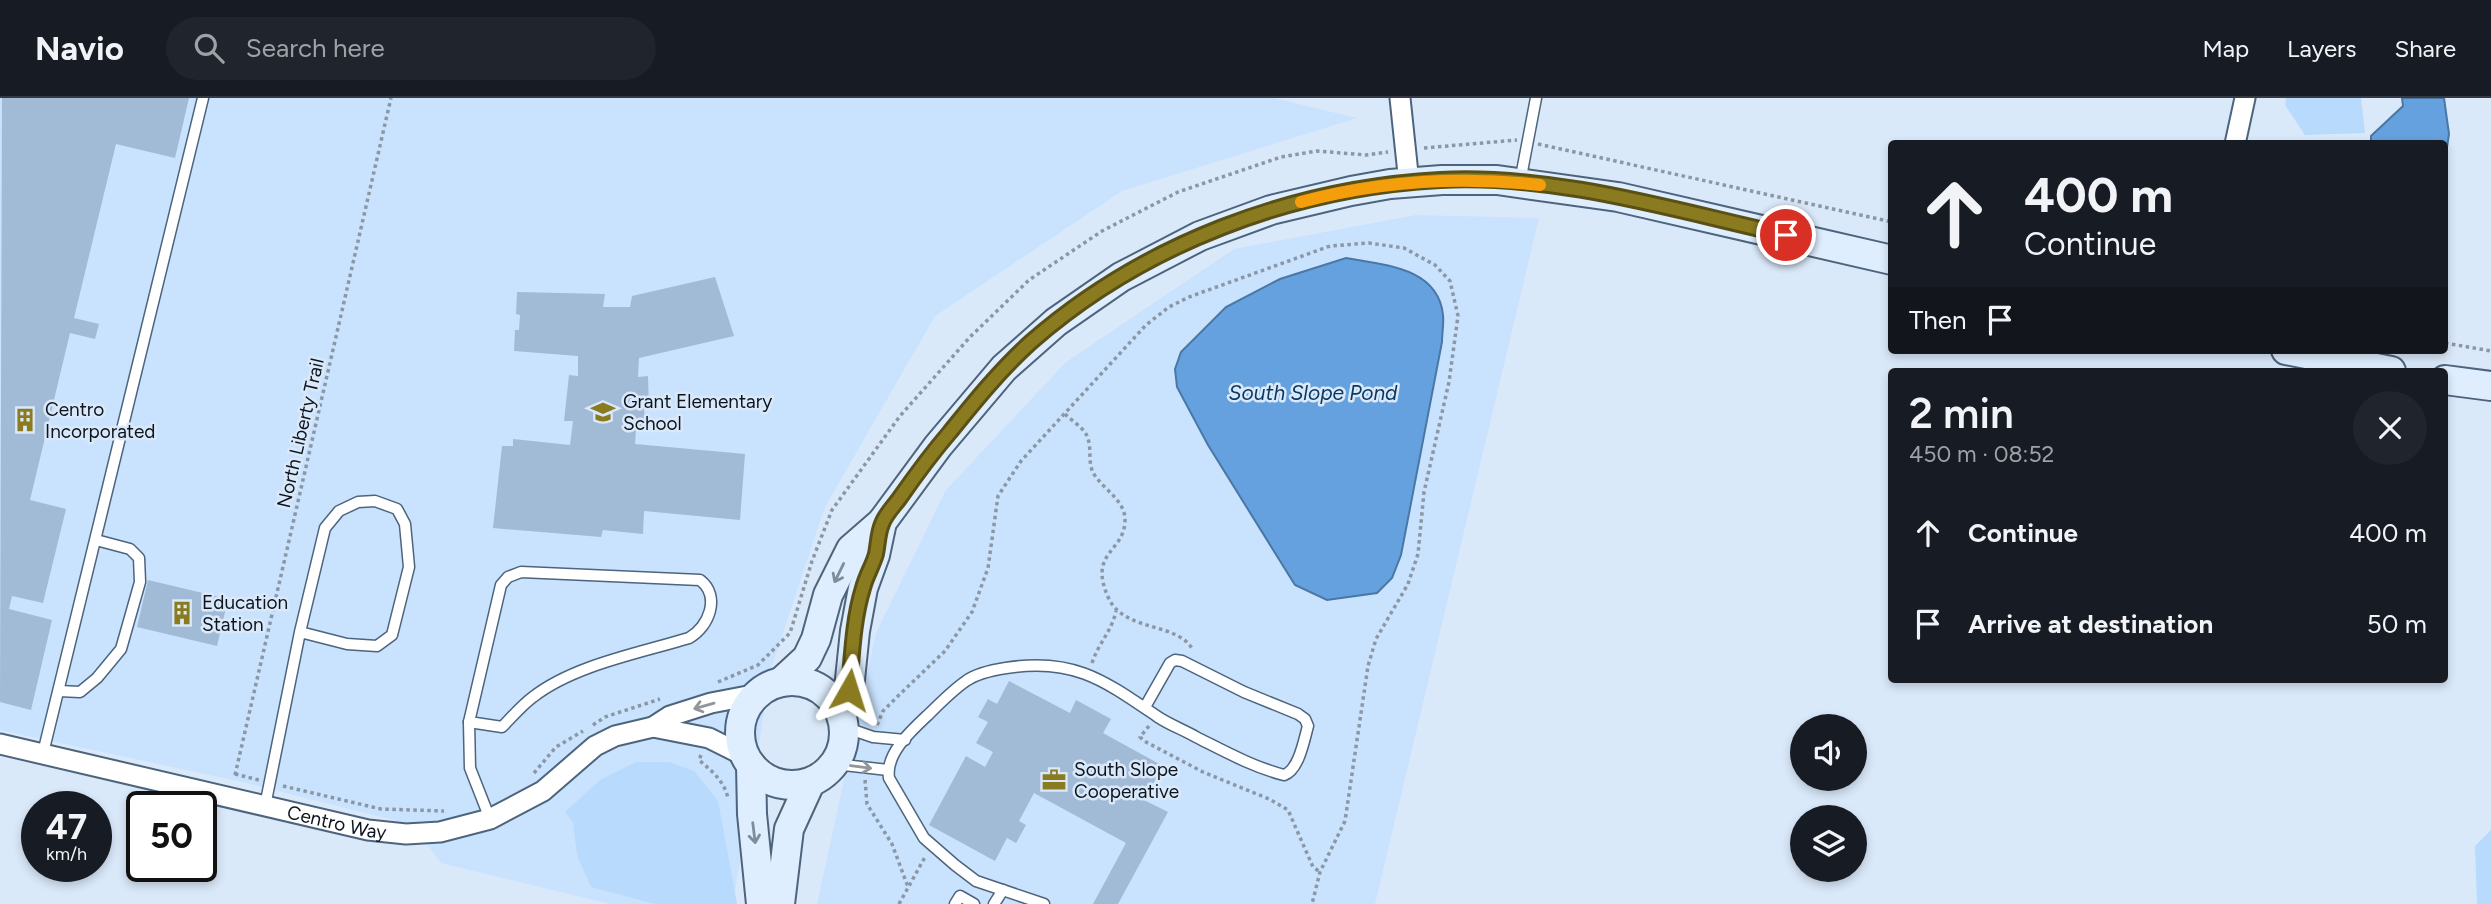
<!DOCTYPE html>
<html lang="en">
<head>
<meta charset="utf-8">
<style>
	body { margin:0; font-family:Figtree,sans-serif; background:#20242c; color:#f1f3f6; height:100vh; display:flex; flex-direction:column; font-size:26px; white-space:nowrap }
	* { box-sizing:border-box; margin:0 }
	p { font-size:23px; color:#9ea1a6 }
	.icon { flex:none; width:38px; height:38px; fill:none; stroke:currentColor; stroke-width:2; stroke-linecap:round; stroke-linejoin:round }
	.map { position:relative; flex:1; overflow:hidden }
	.drawer { position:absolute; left:1888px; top:270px; width:560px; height:315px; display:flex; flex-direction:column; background:#171b24; border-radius:7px; box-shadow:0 4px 10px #0003 }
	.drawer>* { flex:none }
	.top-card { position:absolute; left:1888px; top:42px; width:560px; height:214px; border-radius:7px; box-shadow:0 4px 10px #0003; background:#171b24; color:#f1f3f6; overflow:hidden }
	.controls { position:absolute; left:1790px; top:616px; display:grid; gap:14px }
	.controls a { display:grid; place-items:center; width:77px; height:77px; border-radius:50%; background:#171b24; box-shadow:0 4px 10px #0003; font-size:35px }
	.speed { position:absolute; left:21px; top:693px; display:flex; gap:14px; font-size:35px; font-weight:700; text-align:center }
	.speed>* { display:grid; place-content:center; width:91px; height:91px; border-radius:50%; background:#171b24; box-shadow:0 4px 10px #0003; line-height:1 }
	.speed small { font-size:18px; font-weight:400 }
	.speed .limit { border:4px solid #111; border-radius:10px; background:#fff; color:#111 }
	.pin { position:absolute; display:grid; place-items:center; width:60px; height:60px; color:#fff; margin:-30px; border:4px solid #fff; border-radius:50%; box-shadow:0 2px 7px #0007 }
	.me { position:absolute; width:77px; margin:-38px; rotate:6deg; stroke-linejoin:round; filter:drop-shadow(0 0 5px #0008) }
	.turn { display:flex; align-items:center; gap:24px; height:147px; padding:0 21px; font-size:32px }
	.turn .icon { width:91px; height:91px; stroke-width:2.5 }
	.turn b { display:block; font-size:49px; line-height:60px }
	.then { display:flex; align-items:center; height:66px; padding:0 21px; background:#0003; gap:14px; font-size:26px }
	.round { display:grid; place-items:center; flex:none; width:74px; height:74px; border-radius:37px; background:#20242c }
	.head { display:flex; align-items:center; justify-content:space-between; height:119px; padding:0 21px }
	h1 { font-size:42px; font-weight:600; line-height:52px }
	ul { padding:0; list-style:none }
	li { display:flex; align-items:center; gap:21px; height:91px; padding:0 21px }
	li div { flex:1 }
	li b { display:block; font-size:26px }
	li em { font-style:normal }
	header { display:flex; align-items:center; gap:42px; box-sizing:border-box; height:98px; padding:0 35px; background:#171b24; border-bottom:2px solid #363941 }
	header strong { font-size:33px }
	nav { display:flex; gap:38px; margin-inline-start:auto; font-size:24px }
	.search { width:490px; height:63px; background:#20242c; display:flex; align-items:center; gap:18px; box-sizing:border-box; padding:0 24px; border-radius:38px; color:#9ea1a6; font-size:26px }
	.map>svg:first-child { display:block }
	.built { fill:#c9e2fd }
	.green { fill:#b8dafc }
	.water { fill:#65a1de; stroke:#4a77a4; stroke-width:2 }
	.building { fill:#a1bad5 }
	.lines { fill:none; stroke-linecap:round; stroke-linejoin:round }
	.service-casing { stroke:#4d647c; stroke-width:13 }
	.minor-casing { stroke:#4d647c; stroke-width:23 }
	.secondary-casing { stroke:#4d647c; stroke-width:32 }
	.path { stroke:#8b97a5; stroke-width:3.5; stroke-dasharray:3.5 3.5; stroke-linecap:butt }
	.service { stroke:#fff; stroke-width:10 }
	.minor { stroke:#fff; stroke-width:19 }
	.secondary { stroke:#deeefe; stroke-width:28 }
	.oneway { stroke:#808c99 }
	.oneway2 { stroke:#92969a }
	.route-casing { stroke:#5a5015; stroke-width:18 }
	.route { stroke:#8a7b20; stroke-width:12 }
	.slow { stroke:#f59e0b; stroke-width:12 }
	.labels { text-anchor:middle; stroke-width:5; stroke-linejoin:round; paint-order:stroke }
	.poi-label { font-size:19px; fill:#0c151e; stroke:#dae9fa; text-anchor:start }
	.street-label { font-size:19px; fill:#0c151e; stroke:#dae9fa }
	.water-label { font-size:21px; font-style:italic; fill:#0a375f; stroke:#dae9fa }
</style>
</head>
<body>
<header>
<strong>Navio</strong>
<div class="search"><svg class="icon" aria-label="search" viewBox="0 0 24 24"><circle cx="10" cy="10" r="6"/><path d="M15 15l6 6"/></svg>Search here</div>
<nav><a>Map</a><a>Layers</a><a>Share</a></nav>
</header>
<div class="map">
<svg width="2491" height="806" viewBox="0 0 2491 806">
	<rect width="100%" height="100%" fill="#dae9fa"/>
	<g class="built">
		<polygon points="0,0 1273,0 1357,20 1122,93 935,218 825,409 771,571 733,806 610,806 441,765 413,727 242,684 0,632"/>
		<polygon points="1416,117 1539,120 1375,806 817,806 876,535 946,392 1066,264 1234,151"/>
	</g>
	<g class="green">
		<polygon points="2286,0 2361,0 2365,35 2305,37 2285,7"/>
		<polygon points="636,664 669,664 694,673 718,703 737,806 655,806 591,789 577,757 573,724 565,714 600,682"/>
		<polygon points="2491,732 2491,806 2477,806 2475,748"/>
	</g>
	<g class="water">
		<polygon points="2402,0 2444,0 2449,36 2445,63 2445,46 2371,45 2371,38 2403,8"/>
		<path d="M 1346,160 C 1383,167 1438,169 1443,217 C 1444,225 1442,235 1442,244 L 1401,457 L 1392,480 L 1377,495 L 1327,502 L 1295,487 L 1208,347 L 1177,289 L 1175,271 L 1181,254 L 1226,209 L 1280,181 Z"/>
	</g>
	<g class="building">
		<polygon points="2,0 189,0 175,60 116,46 74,220 99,226 95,241 70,235 30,402 66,411 43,505 12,498 9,511 52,522 31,612 0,604"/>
		<polygon points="715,179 734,238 639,260 638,279 648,278 649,309 644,311 646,330 636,331 635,346 745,356 740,422 644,413 643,436 603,432 601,439 493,430 502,348 513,348 513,341 570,347 573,323 564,323 569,277 578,278 578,258 514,253 515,232 519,232 520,217 516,216 517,194 605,196 603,209 630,209 632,198"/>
		<polygon points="148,482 228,501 217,548 137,529"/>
		<polygon points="1009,583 1070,615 1076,602 1111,621 1103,635 1163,668 1144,702 1168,714 1118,806 1093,806 1126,745 1034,695 1019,723 1026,727 1016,745 1007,740 995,763 929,727 966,658 985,669 993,654 976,645 988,624 978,619 988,601 997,606"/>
	</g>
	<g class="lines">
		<g class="service-casing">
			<g id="service">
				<polyline points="1520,84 1536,0"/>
				<path d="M 521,474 L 700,482 C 721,498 709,529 689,540 C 640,555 574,567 533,599 C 522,607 512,619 502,629 L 469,624 L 501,487 L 508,479 Z"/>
				<polyline points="59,593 80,594 97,580 121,551 140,484 139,460 130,451 96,442"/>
				<polyline points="469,624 470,670 490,721"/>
				<polyline points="844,629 873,639 905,642"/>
				<polyline points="43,655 203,0"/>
				<polyline points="835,666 888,672"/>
				<polyline points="265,708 300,534 325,430 339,413 358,404 375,403 397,411 405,426 409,469 392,537 377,548 347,546 300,534"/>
				<polyline points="955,806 960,798 974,806"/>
				<polyline points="994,806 1003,792"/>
				<path d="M 1044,806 L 976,783 L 955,767 L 924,740 L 889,680 C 885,655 913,631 930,615 C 941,604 953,592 966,583 C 977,575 993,572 1006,570 C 1074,559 1105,583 1158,619 C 1170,627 1184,632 1196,639 C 1224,653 1253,669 1284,677 C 1299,672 1304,642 1308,628 L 1305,621 L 1298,616 L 1244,594 L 1182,563 L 1175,562 L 1170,565 L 1145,609"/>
			</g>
		</g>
		<g class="minor-casing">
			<g id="minor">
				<polyline points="1400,0 1409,85"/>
				<polyline points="2235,46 2245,0"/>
				<polyline points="653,629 709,640 745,658"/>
				<path id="s1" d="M 0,646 L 368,732 L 406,736 L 440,734 L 490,721 L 543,693 L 595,648 L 615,638 L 653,629 L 670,618 L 711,605 L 758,596"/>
			</g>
		</g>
		<g class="secondary-casing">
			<g id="secondary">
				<polyline points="2286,252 2391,273"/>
				<polyline points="2445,282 2491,288"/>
				<circle cx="792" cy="635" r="52"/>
				<polyline points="781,584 807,560 816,541 828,497 851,451 882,424"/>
				<polyline points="842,618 849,591 855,533 863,490 875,457 882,424 938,348 1004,270 1056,224 1121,179 1200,138 1271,112 1351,93 1390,86 1442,82 1497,82 1618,99 1892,162"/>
				<polyline points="751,667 752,716 761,806"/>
				<polyline points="780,806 789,731 810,685"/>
			</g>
		</g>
		<g class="path">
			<polyline points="1538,46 1892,124"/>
			<polyline points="1424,50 1517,42"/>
			<polyline points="2445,245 2491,253"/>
			<path d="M 1065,316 C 1072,323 1083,329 1087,338 C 1093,352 1086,367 1096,379 C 1106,393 1126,404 1125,423 C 1124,455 1087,454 1109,501 C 1125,534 1178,524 1193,552"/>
			<path d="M 1092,565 C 1098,546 1112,533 1116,513"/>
			<polyline points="718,584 758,567 790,535 812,463 832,412 900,318 970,239 1029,182 1102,133 1178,94 1281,59 1317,53 1366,57 1388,54"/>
			<polyline points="593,627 605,619 660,601"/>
			<polyline points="877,627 883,613 897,599 945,553 972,514 988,470 998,398 1021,363 1146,227 1169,209 1189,199 1330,148 1369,145 1404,150 1435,167 1450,183 1458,218 1449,284 1424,394 1418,456 1408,486 1376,541 1368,568 1345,723 1320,774 1312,806"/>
			<polyline points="1149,628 1140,639 1144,643 1203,674 1269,701 1288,712 1313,769 1320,774"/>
			<path d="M 701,657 L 699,662 C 712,673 724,683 728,700"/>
			<polyline points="534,675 556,649 583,633"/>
			<polyline points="235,676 259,682"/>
			<polyline points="235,677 391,0"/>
			<polyline points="865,682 867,706 892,746 908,789"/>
			<polyline points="283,688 381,711 444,713"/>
			<polyline points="899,806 925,759"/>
		</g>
		<use href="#service" class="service"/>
		<use href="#minor" class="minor"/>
		<use href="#secondary" class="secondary"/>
	</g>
	<defs><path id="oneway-shaft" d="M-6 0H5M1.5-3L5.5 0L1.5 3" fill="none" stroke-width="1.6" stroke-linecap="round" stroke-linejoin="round" transform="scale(1.75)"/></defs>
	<g class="oneway">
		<use href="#oneway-shaft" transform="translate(839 475) rotate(116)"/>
		<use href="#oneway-shaft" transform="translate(754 735) rotate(83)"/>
	</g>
	<g class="oneway2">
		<use href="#oneway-shaft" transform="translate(704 608) rotate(164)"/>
		<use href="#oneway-shaft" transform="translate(861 669) rotate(7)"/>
	</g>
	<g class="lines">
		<g class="route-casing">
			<path id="route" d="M 849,592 C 852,558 853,522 863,490 C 866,478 873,467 876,456 C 878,446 878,435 882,426 C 885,417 893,409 899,401 C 915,378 932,355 950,334 C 975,303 1001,271 1031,244 C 1143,146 1292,90 1440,82 C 1557,76 1673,112 1786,137"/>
		</g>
		<use href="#route" class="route"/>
		<path class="slow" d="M 1301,104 C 1379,83 1459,78 1540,87"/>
	</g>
	<defs>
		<g id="school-bare" transform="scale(1.89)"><path d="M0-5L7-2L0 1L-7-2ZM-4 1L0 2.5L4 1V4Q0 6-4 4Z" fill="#8a7b20" stroke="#dae9fa" stroke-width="2.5" paint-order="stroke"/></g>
		<g id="building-bare" transform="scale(1.89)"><path d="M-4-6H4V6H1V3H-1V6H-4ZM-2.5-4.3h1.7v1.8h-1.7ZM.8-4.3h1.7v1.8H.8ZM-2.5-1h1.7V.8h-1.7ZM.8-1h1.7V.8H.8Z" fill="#8a7b20" stroke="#dae9fa" stroke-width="2.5" paint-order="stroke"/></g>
		<g id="office-bare" transform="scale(1.89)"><path d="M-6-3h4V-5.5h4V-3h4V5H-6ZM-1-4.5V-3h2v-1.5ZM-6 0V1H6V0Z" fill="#8a7b20" stroke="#dae9fa" stroke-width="2.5" paint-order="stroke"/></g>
	</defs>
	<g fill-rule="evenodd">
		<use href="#school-bare" x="603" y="314"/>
		<use href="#building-bare" x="25" y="322"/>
		<use href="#building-bare" x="182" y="515"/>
		<use href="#office-bare" x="1054" y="682"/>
	</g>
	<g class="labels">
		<g class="poi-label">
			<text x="623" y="310">Grant Elementary<tspan x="623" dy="22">School</tspan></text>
			<text x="45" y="318">Centro<tspan x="45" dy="22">Incorporated</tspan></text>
			<text x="202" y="511">Education<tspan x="202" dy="22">Station</tspan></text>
			<text x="1074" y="678">South Slope<tspan x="1074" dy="22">Cooperative</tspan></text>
		</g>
		<g class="street-label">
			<text transform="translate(300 335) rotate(-77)" y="7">North Liberty Trail</text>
			<text dy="7" stroke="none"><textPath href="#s1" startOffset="346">Centro Way</textPath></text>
		</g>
		<g class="water-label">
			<text x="1313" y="302">South Slope Pond</text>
		</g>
	</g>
</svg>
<div class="controls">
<a><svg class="icon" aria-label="sound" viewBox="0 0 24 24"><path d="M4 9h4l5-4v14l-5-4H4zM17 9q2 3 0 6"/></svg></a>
<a><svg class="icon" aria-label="layers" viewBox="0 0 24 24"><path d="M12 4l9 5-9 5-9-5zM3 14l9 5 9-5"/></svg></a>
</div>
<div class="speed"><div>47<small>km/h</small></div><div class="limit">50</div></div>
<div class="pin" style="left:1786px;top:137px;background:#d93025"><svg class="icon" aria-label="arrive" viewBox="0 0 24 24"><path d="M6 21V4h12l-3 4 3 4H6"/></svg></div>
<svg class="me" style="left:849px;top:592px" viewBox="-20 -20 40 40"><path d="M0-17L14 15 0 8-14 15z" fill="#8a7b20" stroke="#fff" stroke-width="4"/></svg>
<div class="top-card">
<div class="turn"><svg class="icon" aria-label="ahead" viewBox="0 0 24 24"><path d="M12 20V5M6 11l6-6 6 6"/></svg><div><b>400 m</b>Continue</div></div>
<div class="then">Then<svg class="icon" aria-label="arrive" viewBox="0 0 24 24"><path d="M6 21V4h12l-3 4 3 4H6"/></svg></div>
</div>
<section class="drawer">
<div class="head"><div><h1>2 min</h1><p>450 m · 08:52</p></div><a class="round"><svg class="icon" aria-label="close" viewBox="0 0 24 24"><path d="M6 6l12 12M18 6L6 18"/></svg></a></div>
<ul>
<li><svg class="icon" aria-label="ahead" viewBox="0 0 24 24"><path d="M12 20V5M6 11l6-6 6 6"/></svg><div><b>Continue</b></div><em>400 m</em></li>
<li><svg class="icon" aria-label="arrive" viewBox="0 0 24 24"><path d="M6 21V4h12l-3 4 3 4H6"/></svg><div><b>Arrive at destination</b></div><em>50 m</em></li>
</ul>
</section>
</div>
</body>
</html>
